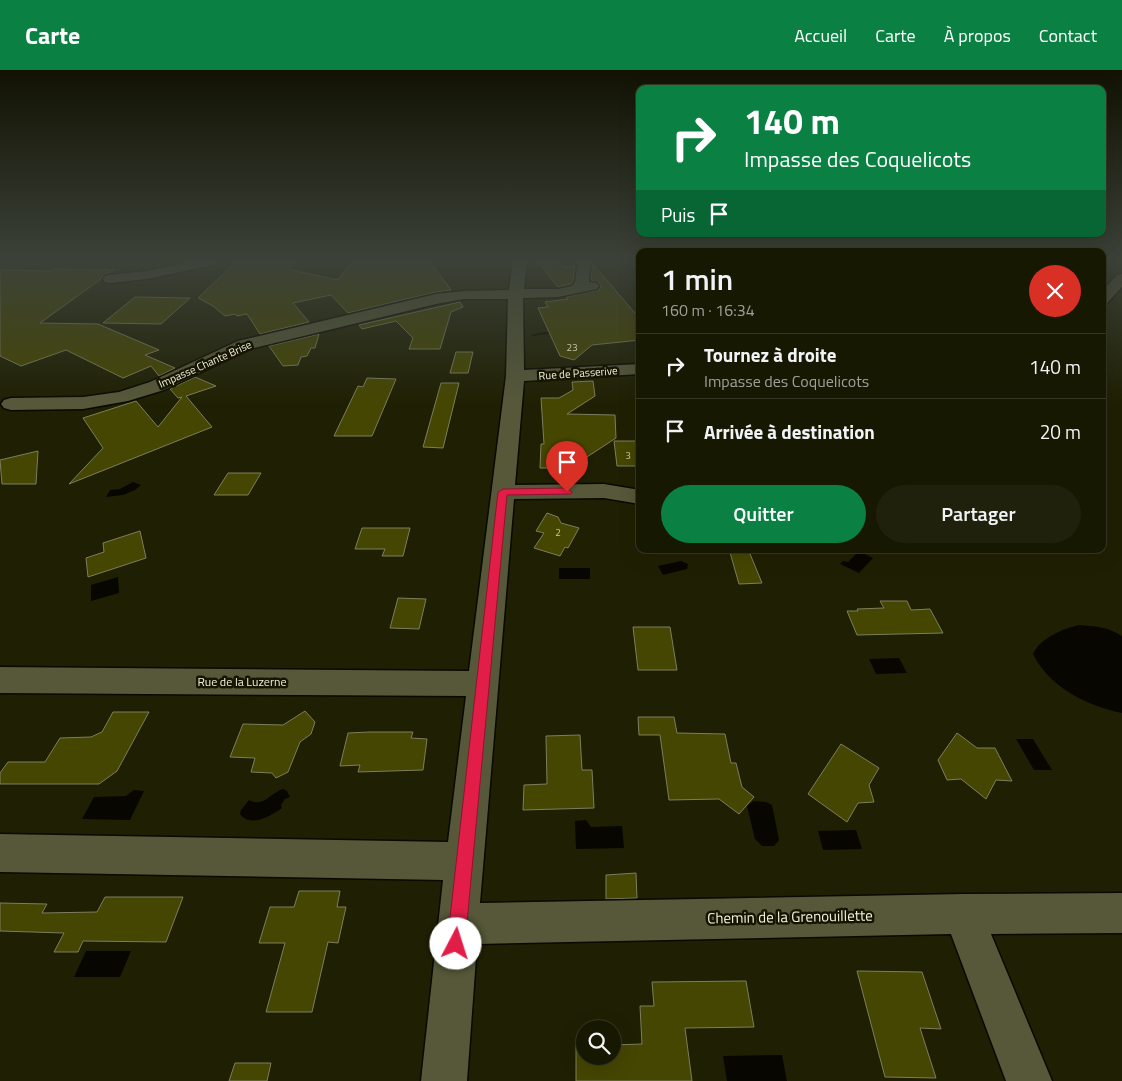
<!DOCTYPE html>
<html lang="fr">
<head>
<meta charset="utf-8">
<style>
	body { margin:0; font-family:"Titillium Web",sans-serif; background:#20210c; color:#f1f3f6; height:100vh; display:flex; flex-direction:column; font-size:19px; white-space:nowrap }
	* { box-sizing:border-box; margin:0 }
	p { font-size:16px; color:#9ea099 }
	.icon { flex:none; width:28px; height:28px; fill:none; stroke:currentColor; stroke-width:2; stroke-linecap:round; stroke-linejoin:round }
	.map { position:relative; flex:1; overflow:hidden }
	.sheet { position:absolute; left:636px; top:178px; width:470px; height:305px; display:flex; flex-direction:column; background:#171802; border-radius:10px; box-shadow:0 5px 20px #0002,0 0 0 1px #363724 }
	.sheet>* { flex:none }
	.hud { position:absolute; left:636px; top:15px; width:470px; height:152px; border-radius:10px; box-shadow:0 5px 20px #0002,0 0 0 1px #363724; background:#0b8043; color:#fff; overflow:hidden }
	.buttons { position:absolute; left:576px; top:950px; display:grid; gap:10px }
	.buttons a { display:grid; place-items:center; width:45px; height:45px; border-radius:50%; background:#171802; box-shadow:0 5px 20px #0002,0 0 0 1px #363724; font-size:25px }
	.pin { position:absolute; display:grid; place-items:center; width:42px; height:42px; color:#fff; margin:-51px -21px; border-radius:50% 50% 50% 0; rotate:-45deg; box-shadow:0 0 5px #0007 }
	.pin .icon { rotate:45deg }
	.me { position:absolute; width:55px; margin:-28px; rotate:5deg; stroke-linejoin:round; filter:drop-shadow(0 0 4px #0008) }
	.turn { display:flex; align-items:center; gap:18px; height:105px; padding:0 25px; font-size:22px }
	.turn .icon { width:65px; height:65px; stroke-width:2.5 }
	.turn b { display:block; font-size:35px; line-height:42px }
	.then { display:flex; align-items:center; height:48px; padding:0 25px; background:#0003; gap:10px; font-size:19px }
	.round { display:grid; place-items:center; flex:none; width:52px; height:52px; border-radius:26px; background:#20210c }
	.head { display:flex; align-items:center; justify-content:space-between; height:85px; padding:0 25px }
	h1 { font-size:30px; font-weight:600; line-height:38px }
	.cta { display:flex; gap:10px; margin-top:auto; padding:10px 25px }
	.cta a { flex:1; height:58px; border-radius:30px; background:#0b8043; color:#fff; font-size:20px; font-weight:600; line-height:58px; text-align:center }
	.cta a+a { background:#20210c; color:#f1f3f6 }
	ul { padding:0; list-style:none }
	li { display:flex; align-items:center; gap:15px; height:65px; padding:0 25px; border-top:1px solid #363724 }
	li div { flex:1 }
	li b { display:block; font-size:19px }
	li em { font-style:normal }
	header { display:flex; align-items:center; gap:30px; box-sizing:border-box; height:70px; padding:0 25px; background:#0b8043; color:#fff }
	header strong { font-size:24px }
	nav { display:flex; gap:28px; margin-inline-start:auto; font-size:18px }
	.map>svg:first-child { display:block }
	.water { fill:#070600 }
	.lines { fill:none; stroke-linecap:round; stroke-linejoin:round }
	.stream { fill:#070600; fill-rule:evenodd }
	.building { fill:#454602; stroke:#7d7e5e }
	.minor-casing { stroke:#090900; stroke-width:3 }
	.minor { fill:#565839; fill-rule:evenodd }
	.route { fill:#e11d48; stroke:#92132f }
	.labels { text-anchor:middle; stroke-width:5; stroke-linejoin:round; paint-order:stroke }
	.number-label { font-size:10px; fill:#c5c6a8 }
	.far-street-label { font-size:11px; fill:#f0f1e0; stroke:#161600 }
	.street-label { font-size:12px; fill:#f0f1e0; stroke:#161600 }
	.near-street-label { font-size:15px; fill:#f0f1e0; stroke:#161600 }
</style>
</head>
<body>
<header>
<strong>Carte</strong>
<nav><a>Accueil</a><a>Carte</a><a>À propos</a><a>Contact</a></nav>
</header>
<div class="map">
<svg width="1122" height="1011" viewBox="0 0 1122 1011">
	<rect width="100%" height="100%" fill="#1f2003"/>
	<g class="water">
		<polygon points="133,412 141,415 135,420 123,425 106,427 110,420 120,419"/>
		<polygon points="859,481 873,488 859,503 840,494 843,491 848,492"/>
		<polygon points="681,491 688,494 687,499 663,505 658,496"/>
		<rect x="559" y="498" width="31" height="11"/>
		<polygon points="118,507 119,523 91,531 91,515"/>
		<path d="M 1079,555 C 1095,556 1108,557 1122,566 L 1122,643 C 1087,636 1049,617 1033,584 C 1041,567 1063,559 1079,555 Z"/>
		<polygon points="899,588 907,603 876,604 869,589"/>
		<polygon points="1016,669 1033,669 1052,700 1034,700"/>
		<path d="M 283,719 L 287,721 L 290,727 L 285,729 L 281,735 L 282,738 C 271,746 250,758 240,744 L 241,740 L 249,730 C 264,738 270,723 283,719 Z"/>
		<polygon points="134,720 144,721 130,750 82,749 94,727 126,726"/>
		<polygon points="753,731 766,732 772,735 779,770 774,776 762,776 755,769 747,736"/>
		<polygon points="586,750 591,757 622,756 624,778 576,779 575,751"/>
		<polygon points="856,760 862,779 823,780 818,761"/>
		<polygon points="86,881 131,881 120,907 74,907"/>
		<polygon points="782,985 787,1011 727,1011 723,986"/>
	</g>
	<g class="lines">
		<polygon class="stream" points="557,260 559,260 559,262 533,266 531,265"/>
	</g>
	<g class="building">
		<polygon points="237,191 295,191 287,199 338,210 352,191 427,191 434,197 451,220 436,222 348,243 331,225 293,233 309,252 260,264 247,244 237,246 235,244 225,246 213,236 198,228"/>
		<polygon points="537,191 558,191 564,197 575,196 573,211 571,214 558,217"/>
		<polygon points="593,194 640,249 640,270 592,275 574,290 560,286 538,238 548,237 545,232 568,229 566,227 599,220 601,217 599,212 591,210"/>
		<polygon points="56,199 115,200 103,205 101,209 40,253 98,254 159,280 145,285 175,298 159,306 151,296 123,308 66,280 21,296 0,286 0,200 52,201"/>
		<polygon points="135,227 190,228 161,254 103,253"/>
		<polygon points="460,232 463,237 451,242 440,279 409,279 413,268 396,251 362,259 359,255"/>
		<polygon points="319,264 315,278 311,278 307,286 301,287 298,295 283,296 269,276"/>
		<polygon points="456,282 473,282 468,303 450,303"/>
		<polygon points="195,307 216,316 186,326 212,357 69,414 103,378 83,348 136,331 158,357 182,327 178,328 170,319"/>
		<polygon points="367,308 396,309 372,366 334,366 358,316 363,317"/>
		<polygon points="593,311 595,326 567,344 615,345 616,368 570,398 540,398 541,374 544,374 541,328 559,328 573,320 572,312"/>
		<polygon points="441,313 459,313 443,378 423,377"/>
		<polygon points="614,371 640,371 640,389 636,389 637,396 617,396"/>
		<polygon points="38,381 36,414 2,414 0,390"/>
		<polygon points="228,403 261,403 248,425 214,425"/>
		<polygon points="547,443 558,447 561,453 579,458 568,478 565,477 560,486 534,478 544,463 536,461"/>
		<polygon points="362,458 410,458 403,486 382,486 385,479 355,479"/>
		<polygon points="140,461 146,488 88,507 86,488 104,482 103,473"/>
		<polygon points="729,479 748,479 762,513 739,514"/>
		<polygon points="398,528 426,529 419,559 390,558"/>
		<polygon points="880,531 907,531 911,540 930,539 943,563 857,565 847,541 858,541 857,539 884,538"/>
		<polygon points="633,557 670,557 677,600 638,600"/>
		<polygon points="305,641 315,652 311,664 300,672 288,702 276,708 272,703 251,702 255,688 230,687 243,654 283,655"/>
		<polygon points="113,642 149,642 117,701 99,714 0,714 0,703 8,692 45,692 60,668 91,667 102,662"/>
		<polygon points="638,647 674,647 677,663 725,664 731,693 736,693 742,717 754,727 739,744 719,729 669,730 660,665 639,665"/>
		<polygon points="369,662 413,662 411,668 427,669 423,700 358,702 360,695 340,696 348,663"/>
		<polygon points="957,663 977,678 995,678 1012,711 996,710 986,729 961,709 947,710 938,690"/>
		<polygon points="580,665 582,700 592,700 594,738 523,740 524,715 547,714 546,666"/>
		<polygon points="841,674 879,698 869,715 874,732 858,733 847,752 808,724"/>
		<polygon points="636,803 637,828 606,829 606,805"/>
		<polygon points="299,821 340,821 337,837 346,837 338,873 328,872 312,942 266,942 285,873 259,873 270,837 294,837"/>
		<polygon points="105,827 183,827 166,872 83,871 78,882 54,882 64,863 0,861 0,833 47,834 42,843 97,842"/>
		<polygon points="857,901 922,902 941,959 920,958 936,1008 885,1007"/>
		<polygon points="746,911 754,957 685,958 692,1011 576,1011 576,975 585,975 585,986 612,986 612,975 642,974 640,936 654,936 652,912"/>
		<polygon points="235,993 271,993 267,1011 229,1011"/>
	</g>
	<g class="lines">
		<g class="minor-casing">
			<g id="minor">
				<polygon points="193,191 219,191 217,194 147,209 110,213 105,212 103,209 105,206 110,205 147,201"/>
				<polygon points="513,191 527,191 524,219 558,219 572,216 575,212 578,191 594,191 590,195 589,212 597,213 599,216 597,219 558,227 523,228 524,300 640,294 640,304 524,311 515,415 604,414 640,420 640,434 604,428 514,429 480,833 963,824 1122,823 1122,863 991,864 1052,1011 1006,1011 951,864 477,874 467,1011 421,1011 443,810 0,802 0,764 448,772 466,626 0,623 0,597 469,601 506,306 508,229 464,229 436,234 250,279 164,320 128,331 83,339 11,340 4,338 1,334 4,330 11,328 83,327 119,322 150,312 238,271 436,224 464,221 509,220"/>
				<polygon points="1122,204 1122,217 1107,233 1102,234 1102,221 1117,205"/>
			</g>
		</g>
		<use href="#minor" class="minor"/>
	</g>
	<linearGradient id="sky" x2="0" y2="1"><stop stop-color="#111202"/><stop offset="0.57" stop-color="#3c4239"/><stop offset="1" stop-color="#3c4239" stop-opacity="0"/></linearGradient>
	<rect width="1122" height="333" fill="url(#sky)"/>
	<polygon class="route" points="567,418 572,422 571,424 507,425 465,874 462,880 456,883 450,880 447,874 498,422 503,419"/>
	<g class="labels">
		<g class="number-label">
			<text x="572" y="281">23</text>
			<text x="628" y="389">3</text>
			<text x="558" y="466">2</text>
		</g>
		<g class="far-street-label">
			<text transform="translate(205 294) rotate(-24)" y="4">Impasse Chante Brise</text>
			<text transform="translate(578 303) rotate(-4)" y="4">Rue de Passerive</text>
		</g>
		<g class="street-label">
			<text x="242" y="616">Rue de la Luzerne</text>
		</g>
		<g class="near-street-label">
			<text transform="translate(790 847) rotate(-1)" y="5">Chemin de la Grenouillette</text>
		</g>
	</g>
</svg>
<div class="buttons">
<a><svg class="icon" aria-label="search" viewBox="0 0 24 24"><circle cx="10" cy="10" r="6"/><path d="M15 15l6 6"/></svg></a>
</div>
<div class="pin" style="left:567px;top:422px;background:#d93025"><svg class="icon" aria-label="arrive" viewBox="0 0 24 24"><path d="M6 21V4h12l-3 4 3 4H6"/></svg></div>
<svg class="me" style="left:456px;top:874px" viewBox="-20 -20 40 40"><circle r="19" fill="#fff"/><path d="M0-13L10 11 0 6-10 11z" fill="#e11d48"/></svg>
<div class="hud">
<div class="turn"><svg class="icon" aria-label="right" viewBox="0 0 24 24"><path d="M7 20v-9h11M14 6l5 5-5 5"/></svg><div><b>140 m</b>Impasse des Coquelicots</div></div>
<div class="then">Puis<svg class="icon" aria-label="arrive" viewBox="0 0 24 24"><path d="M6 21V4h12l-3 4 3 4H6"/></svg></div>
</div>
<section class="sheet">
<div class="head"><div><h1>1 min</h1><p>160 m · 16:34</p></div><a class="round" style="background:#d93025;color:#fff"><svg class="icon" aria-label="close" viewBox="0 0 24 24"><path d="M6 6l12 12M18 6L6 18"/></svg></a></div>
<ul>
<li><svg class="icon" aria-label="right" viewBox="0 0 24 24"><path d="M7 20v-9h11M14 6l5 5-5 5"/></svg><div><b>Tournez à droite</b><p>Impasse des Coquelicots</p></div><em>140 m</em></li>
<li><svg class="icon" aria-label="arrive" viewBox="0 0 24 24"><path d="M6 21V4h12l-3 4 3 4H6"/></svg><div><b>Arrivée à destination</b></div><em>20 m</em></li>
</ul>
<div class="cta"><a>Quitter</a><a>Partager</a></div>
</section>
</div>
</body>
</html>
